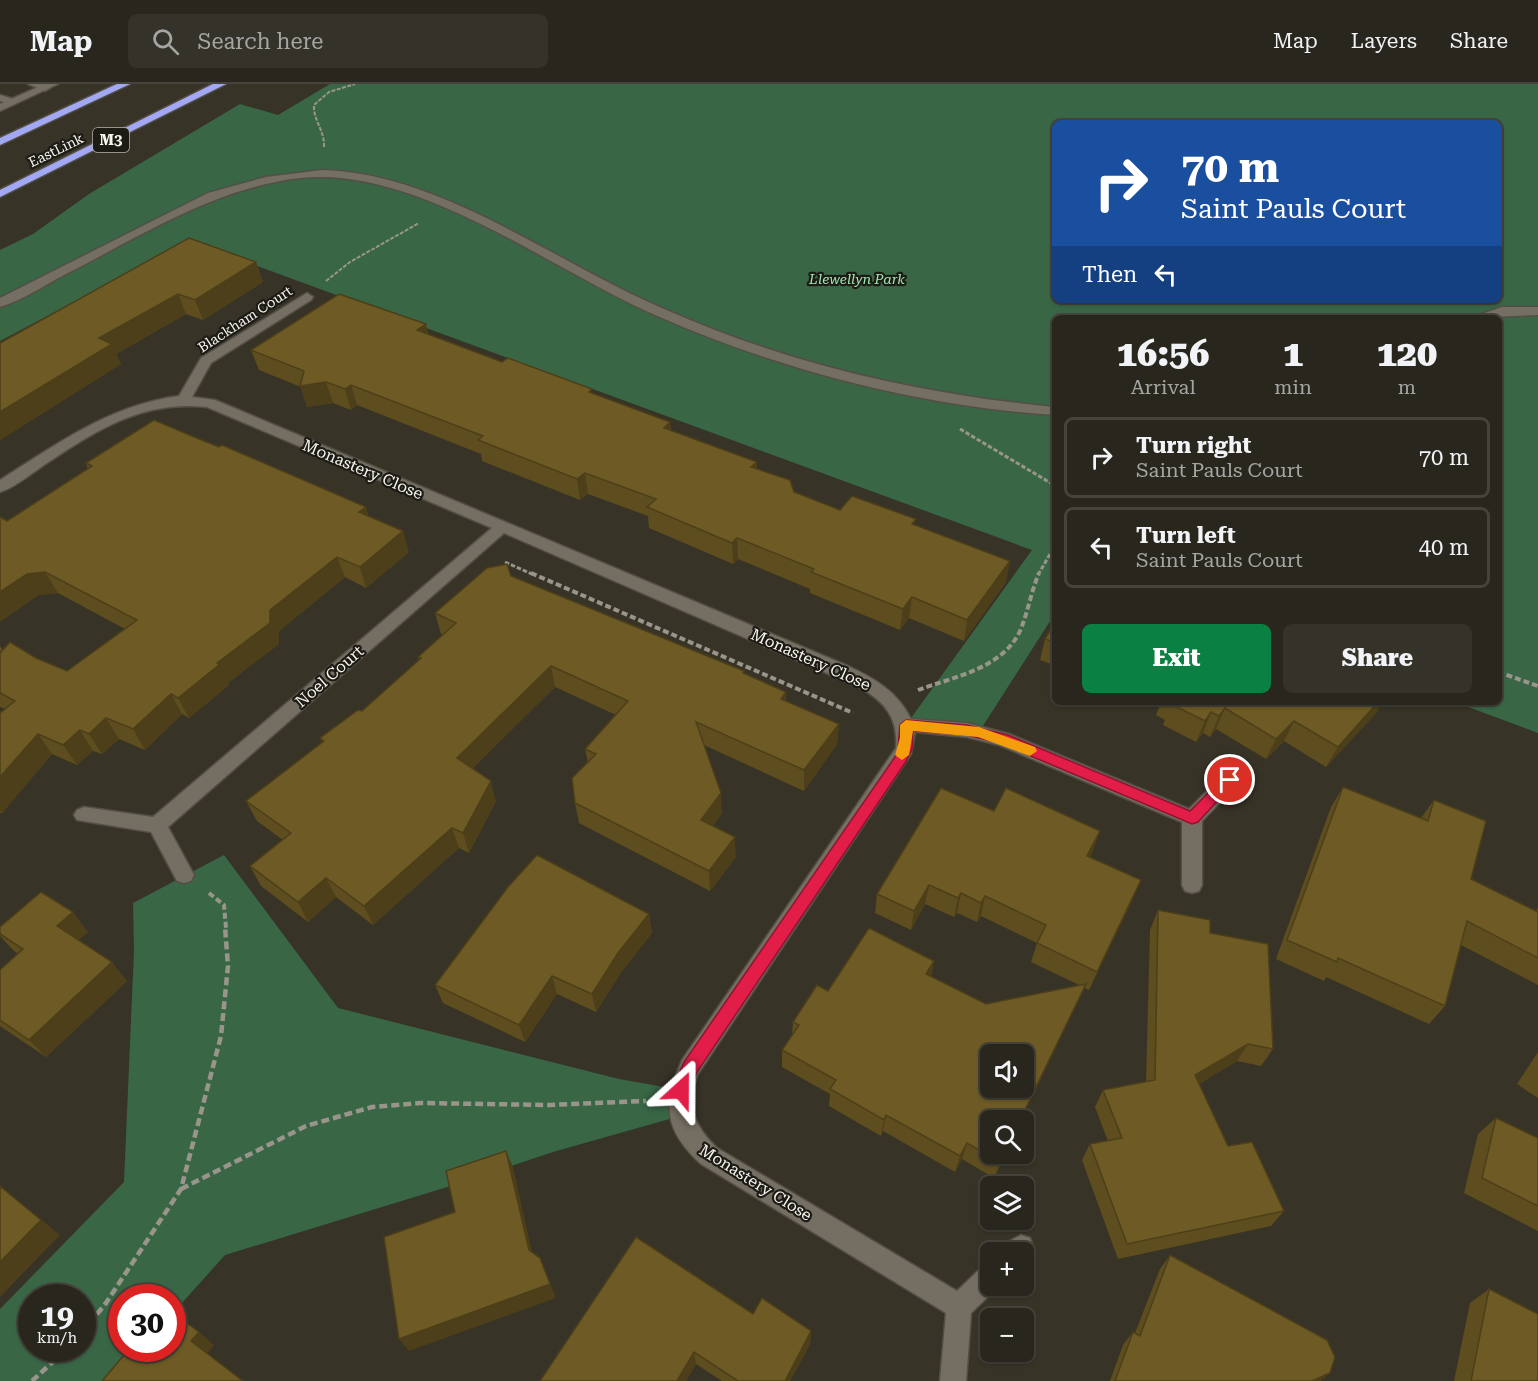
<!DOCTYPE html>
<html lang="en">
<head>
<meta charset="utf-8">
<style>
	body { margin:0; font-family:"Roboto Serif",serif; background:#35322a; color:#f1f3f6; height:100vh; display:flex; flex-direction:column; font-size:22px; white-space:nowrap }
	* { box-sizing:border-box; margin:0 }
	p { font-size:20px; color:#a5a5a4 }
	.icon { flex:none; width:33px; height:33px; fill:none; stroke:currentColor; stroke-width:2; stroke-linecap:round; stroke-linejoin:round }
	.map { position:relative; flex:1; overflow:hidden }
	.sheet { position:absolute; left:1052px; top:231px; width:450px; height:390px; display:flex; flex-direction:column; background:#29261d; border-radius:9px; box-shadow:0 2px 4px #0004,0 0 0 2px #45433b }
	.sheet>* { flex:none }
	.hud { position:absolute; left:1052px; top:36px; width:450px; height:183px; border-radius:9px; box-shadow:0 2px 4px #0004,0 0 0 2px #45433b; background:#1a4fa0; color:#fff; overflow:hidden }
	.tools { position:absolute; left:980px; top:960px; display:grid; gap:12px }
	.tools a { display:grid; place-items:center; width:54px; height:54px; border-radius:9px; background:#29261d; box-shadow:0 2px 4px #0004,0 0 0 2px #45433b; font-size:30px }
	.speed { position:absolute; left:18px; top:1200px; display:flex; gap:12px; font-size:30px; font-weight:700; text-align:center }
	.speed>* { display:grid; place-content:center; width:78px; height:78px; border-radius:50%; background:#29261d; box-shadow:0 2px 4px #0004,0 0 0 2px #45433b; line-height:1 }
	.speed small { font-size:15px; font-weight:400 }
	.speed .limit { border:9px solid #d22; background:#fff; color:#111 }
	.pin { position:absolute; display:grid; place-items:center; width:51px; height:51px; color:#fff; margin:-26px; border:3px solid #fff; border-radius:50%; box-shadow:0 2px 6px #0007 }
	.me { position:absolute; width:66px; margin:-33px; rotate:24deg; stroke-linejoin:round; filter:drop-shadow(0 0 4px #0008) }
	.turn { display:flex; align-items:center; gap:21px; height:126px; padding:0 30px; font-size:27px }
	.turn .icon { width:78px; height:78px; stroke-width:2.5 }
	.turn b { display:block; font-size:42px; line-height:51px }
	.then { display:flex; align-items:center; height:57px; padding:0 30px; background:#0003; gap:12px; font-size:22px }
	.eta { display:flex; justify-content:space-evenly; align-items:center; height:102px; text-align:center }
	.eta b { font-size:36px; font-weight:800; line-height:42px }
	.action { display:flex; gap:12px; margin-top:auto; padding:12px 30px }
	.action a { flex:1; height:69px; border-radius:9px; background:#0b8043; color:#fff; font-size:24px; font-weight:800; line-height:69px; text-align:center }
	.action a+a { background:#35322a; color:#f1f3f6 }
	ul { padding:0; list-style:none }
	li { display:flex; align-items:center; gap:18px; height:81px; margin:0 12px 9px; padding:0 18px; border:3px solid #45433b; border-radius:9px }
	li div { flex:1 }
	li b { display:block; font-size:22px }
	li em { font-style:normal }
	header { display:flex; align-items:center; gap:36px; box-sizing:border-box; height:84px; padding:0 30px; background:#29261d; border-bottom:2px solid #45433b }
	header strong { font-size:28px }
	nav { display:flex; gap:33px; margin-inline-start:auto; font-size:21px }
	.search { width:420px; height:54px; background:#35322a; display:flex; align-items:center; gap:15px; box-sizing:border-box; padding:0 21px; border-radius:9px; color:#a5a5a4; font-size:22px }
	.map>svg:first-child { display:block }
	.green { fill:#396746; fill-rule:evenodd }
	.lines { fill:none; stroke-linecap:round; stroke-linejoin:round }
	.lane-casing { stroke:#534f45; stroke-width:3 }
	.street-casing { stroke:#534f45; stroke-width:3 }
	.highway-casing { stroke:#534f45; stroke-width:3 }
	.path-far3 { stroke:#99958b; stroke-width:2; stroke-dasharray:4 1.5; stroke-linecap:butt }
	.path-far2 { stroke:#99958b; stroke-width:3; stroke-dasharray:4.5 2; stroke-linecap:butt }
	.path-far1 { stroke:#99958b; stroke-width:4; stroke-dasharray:6 3; stroke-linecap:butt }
	.path { stroke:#99958b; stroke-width:4.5; stroke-dasharray:8 4; stroke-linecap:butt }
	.lane { fill:#746f62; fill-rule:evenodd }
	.street { fill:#746f62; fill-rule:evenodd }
	.highway { fill:#a2a8f4; fill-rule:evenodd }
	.wall { fill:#5e4d1f }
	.shaded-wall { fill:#4c3f19 }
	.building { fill:#6d5a24; stroke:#4c3f19; stroke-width:1.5; fill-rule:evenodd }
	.route { fill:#e11d48; stroke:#92132f; stroke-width:1.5 }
	.slow { fill:#f59e0b }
	.labels { text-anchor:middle; stroke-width:4.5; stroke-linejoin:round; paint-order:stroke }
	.far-street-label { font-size:14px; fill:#f7f4ec; stroke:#1d1b16 }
	.far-park-label { font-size:14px; font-style:italic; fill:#9fe9b2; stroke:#1d1b16 }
	.shield { fill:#1d1b16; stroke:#b6b3ac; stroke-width:1.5 }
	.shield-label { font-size:15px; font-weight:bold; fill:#f7f4ec }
	.street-label { font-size:16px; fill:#f7f4ec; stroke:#1d1b16 }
</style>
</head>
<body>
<header>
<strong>Map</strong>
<div class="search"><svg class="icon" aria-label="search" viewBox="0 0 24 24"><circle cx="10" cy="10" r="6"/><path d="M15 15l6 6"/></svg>Search here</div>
<nav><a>Map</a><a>Layers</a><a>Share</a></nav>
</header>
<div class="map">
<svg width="1538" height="1297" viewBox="0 0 1538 1297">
	<rect width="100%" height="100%" fill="#373327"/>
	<g class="green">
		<path d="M 330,0 L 1538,0 L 1538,649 L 1455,618 L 1498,618 L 1498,234 L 1054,234 L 1054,531 L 979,648 L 906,641 L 1032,466 L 189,157 L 0,257 L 0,166 L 33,150 L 89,110 L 240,20 L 278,31 ZM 1054,39 L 1498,39 L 1498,216 L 1054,216 Z"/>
		<path d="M 224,771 L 338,924 L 619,995 L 681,1006 L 680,1032 L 553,1068 L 457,1100 L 225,1171 L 173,1229 L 172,1214 L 122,1214 L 122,1264 L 141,1265 L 112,1297 L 0,1297 L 0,1225 L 124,1098 L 134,867 L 133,819 ZM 32,1214 L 82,1214 L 82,1264 L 32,1264 Z"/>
	</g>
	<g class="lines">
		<g class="lane-casing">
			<g id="lane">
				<polygon points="28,0 43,0 50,4 45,7"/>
				<polygon points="0,11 17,16 18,18 13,21 0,17"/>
				<path d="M 322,86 C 441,89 556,179 664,225 C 788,280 919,310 1054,323 L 1054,331 C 918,322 780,286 655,231 C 550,185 416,81 300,94 C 215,104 141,152 66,190 C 45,201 23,216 0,223 L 0,214 L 208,109 L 266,93 Z"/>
				<polygon points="1502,223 1538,223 1538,231 1470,234"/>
			</g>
		</g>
		<g class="street-casing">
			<g id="street">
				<polygon points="45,0 58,0 0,27 0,20"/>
				<path d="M 307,209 L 313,213 L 311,216 L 211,279 L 192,313 L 215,316 L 848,582 C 875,595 897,607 911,635 L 967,639 L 1009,650 L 1189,725 L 1223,691 L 1230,689 L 1237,691 L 1239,696 L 1237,701 L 1202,737 L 1202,801 L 1199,807 L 1192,809 L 1185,807 L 1182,801 L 1182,738 L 999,661 L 967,653 L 915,648 L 911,670 L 698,990 C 685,1021 694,1042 717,1064 L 957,1207 L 981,1184 L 990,1181 L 990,1202 L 999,1202 L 971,1229 L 966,1297 L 940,1297 L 946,1229 L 701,1080 C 664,1046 662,1020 682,976 L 896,664 C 898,634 886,619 861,604 L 504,449 L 168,743 L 194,791 L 191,797 L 184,799 L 177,797 L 151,748 L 77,736 L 74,731 L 77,726 L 84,723 L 153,733 L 492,444 L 207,323 C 144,316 98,345 47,379 C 33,388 16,403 0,408 L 0,396 C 57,360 110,321 179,312 L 201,274 Z"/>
				<polygon points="1021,1151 1030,1154 1033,1163 1030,1172 1023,1177 1023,1168 1003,1168 1006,1159"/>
			</g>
		</g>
		<g class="highway-casing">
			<g id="highway">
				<polygon points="117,0 130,0 0,61 0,54"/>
				<polygon points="213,0 226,0 0,113 0,106"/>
			</g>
		</g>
		<g class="path-far3">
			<path d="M 324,63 C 325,47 313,36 314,21 L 329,8 L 355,0"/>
			<polyline points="326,197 350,178 419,139"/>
		</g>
		<g class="path-far2">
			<polyline points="960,345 1054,401"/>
			<polyline points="505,478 534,491"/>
			<polyline points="1038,491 1054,463"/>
		</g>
		<g class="path-far1">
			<polyline points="531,489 853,629"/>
			<polyline points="1498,588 1538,602"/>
			<path d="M 918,606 C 953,593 1002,585 1020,547 C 1028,528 1031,508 1039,489"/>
			<polyline points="209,809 224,821 226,844"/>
		</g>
		<g class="path">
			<polyline points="181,1105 306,1042 372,1023 420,1019 550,1021 646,1017"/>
			<polyline points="82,1249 106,1219 181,1105 221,952 228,882 225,843"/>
			<polyline points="32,1297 68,1264"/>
		</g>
		<use href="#lane" class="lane"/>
		<use href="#street" class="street"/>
		<use href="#highway" class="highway"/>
	</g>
	<g class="wall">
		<polygon points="256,178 263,198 203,236 186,230 116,270 121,280 0,356 0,259"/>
		<polygon points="426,240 428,251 502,278 670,338 671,346 757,378 757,385 794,408 840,426 915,441 1006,498 964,557 909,534 900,546 810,509 810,505 738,475 733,480 649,444 648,432 588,410 580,416 482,377 481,370 357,321 351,326 333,319 307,323 301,303 259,286 251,266"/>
		<polygon points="199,355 366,423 368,432 409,468 366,504 345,493 279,547 279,560 228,599 229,601 189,634 182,630 145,666 119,655 102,670 93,667 77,681 52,670 2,729 0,729 0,629 5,625 0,623 0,562 3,566 36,574 67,587 125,545 58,509 39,511 7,437 88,385 86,379"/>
		<polygon points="511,492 744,590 786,617 839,640 837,660 804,707 704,661 722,729 713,742 736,773 710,807 579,739 575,719 588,679 585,665 616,631 555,603 473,684 496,717 469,769 459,764 373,841 336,813 308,838 261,802 250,782 283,756 257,737 246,717 322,658 320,654 362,627 419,576 418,573 443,551 441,550 435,529"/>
		<polygon points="1054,540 1054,581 1040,576 1045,555"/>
		<polygon points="1152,618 1382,618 1377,628 1326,683 1284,657 1266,675 1216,645 1210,653 1203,649 1196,658 1163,641 1165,636 1156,631 1160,621"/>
		<polygon points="1343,703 1421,734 1434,716 1471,795 1536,827 1538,823 1538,901 1461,861 1445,922 1429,940 1326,893 1324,897 1276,875 1331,723"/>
		<polygon points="994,727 1100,747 1090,773 1133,815 1089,906 1084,904 1078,918 990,1070 1006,1070 994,1094 962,1075 955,1088 883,1047 881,1052 829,1022 830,1010 782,983 782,966 792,951 793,938 828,907 934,877 931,893 986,920 1079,901 1031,878 1037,859 981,832 977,838 957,829 954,833 925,820 911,846 875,829 877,810"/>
		<polygon points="1158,826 1210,849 1273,965 1261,982 1237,977 1199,1000 1228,1062 1284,1127 1271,1142 1118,1175 1082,1076 1090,1060 1108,1057 1095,1023 1103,1006 1146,998 1150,846"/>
		<polygon points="649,830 652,849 622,887 596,928 557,910 525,958 443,919 435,901"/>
		<polygon points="0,843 88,848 78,856 127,897 46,973 0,942 0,886 18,870 13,866 0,852"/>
		<polygon points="1538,968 1538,1014 1517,1000"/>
		<polygon points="1496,1034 1538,1054 1538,1147 1464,1109 1478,1050"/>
		<polygon points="1170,1171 1330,1289 1320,1297 1110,1297 1123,1261 1133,1248 1135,1249 1160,1185"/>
		<polygon points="1489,1205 1538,1297 1454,1297 1470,1219"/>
		<polygon points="753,1230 811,1247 810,1260 790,1297 722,1297 696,1280 686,1297 540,1297"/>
	</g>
	<g class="shaded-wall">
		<polygon points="256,178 263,198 203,236 195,216"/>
		<polygon points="178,210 186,230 116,270 121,280 0,356 0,328 99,254"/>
		<polygon points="426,240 430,260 417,246"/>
		<polygon points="326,298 333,319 307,323 300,302"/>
		<polygon points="351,301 357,321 351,326 345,305"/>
		<polygon points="670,338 671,359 664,344"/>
		<polygon points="757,378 757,399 751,383"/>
		<polygon points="585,389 588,410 580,416 577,395"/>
		<polygon points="366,423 372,444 359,428"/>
		<polygon points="403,447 409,468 366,504 360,483"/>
		<polygon points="737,454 738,475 733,480 732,459"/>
		<polygon points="337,473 345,493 279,547 279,560 228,599 229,601 189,634 178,614 217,579 270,526"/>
		<polygon points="1010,477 1006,498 964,557 967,536"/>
		<polygon points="45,488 58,509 39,511 0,538 0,508 27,490"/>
		<polygon points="912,513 909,534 900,546 903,525"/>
		<polygon points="551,582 555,603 463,694 457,674"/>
		<polygon points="786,608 786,629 781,615"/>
		<polygon points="171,610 182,630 145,666 133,645"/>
		<polygon points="1378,618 1382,618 1377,628 1326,683 1338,663"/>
		<polygon points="1225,624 1216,645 1210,653 1219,632"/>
		<polygon points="1211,628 1203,649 1196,658 1205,637"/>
		<polygon points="106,634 119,655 102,670 89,650"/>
		<polygon points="1294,637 1284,657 1266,675 1276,655"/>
		<polygon points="839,640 837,660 804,707 804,686"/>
		<polygon points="80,646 93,667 77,681 63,661"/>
		<polygon points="38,650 52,670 2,729 0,727 0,693"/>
		<polygon points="491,697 496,717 469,769 463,749"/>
		<polygon points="721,709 722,729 703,756 701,736"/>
		<polygon points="452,744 459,764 373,841 364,822"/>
		<polygon points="1100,747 1093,767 1081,792 1087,772"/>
		<polygon points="735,753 736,773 710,807 709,787"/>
		<polygon points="326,794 336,813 308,838 298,818"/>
		<polygon points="1141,796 1133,815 1089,906 1097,888"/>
		<polygon points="929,801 925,820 911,846 914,827"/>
		<polygon points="961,809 957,829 954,833 958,814"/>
		<polygon points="985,812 981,832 977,838 981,819"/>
		<polygon points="73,828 88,848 72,861 57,842"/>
		<polygon points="649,830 652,849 622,887 596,928 592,910 618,869"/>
		<polygon points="934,877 930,896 926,890"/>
		<polygon points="112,878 127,897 46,973 29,956"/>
		<polygon points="552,892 557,910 525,958 519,941"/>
		<polygon points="1086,900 1078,918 1021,1036 1020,1036"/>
		<polygon points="1248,960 1237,977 1185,1008 1195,991"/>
		<polygon points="886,1031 883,1047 881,1052 884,1036"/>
		<polygon points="967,1059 962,1075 955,1088 960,1072"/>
		<polygon points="506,1067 513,1083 535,1181 529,1166"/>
		<polygon points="1004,1070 1006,1070 994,1094 1000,1078"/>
		<polygon points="0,1102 60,1151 0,1213"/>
		<polygon points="540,1174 556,1214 409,1267 399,1255"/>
		<polygon points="811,1247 810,1260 790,1297 785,1297"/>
		<polygon points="199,1248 214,1261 207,1270 191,1257"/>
		<polygon points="694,1268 696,1280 686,1297 677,1297"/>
		<polygon points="1330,1289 1320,1297 1312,1297"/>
	</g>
	<g class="building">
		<polygon points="189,154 256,178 195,216 178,210 99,254 112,260 0,328 0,259"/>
		<polygon points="339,210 426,240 417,246 502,278 508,274 592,305 589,308 670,338 664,344 757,378 751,383 790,396 794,408 840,426 852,412 916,435 912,440 1010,477 967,536 912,513 903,525 811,488 814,485 737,454 732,459 647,423 656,415 585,389 577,395 478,356 483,352 351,301 345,305 326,298 300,302 304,287 251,266"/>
		<polygon points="154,336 199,355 219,363 222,361 366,423 359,428 403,447 360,483 337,473 270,526 270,539 217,579 219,581 178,614 171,610 133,645 106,634 89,650 80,646 63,661 38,650 0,693 0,629 15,617 0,609 0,569 10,558 36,574 67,587 137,536 45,488 27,490 0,508 0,433 7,437 92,382 86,379"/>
		<polygon points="507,480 511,492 744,587 743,589 786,608 781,615 839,640 804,686 696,638 721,709 701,736 735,753 709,787 575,719 572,694 596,670 585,665 628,617 551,582 457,674 491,697 463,749 452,744 364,822 326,794 298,818 250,782 291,749 246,717 324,657 320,654 358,626 362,627 421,574 418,573 456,539 435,529 487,484"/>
		<polygon points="1054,540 1054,558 1045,555"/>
		<polygon points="1172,618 1378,618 1338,663 1294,637 1276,655 1225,624 1219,632 1211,628 1205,637 1171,620"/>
		<polygon points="1343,703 1428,737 1434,716 1486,737 1471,795 1538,828 1538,874 1467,837 1445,922 1338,874 1337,878 1287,856"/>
		<polygon points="941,704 994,727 1006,704 1100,747 1087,772 1141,796 1097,888 1037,859 1046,841 985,812 981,819 961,809 958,814 929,801 914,827 877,810"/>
		<polygon points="537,771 649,830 618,869 592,910 552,892 519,941 435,901 508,803"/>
		<polygon points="41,808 73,828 57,842 112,878 29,956 0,936 0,886 23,865 0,850 0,843"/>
		<polygon points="1158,826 1210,836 1210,849 1268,860 1273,965 1248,960 1195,991 1228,1062 1252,1058 1284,1127 1127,1160 1090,1060 1122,1054 1103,1006 1155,996"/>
		<path d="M 869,844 L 934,877 L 926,890 L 986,920 L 1086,900 L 1020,1036 L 990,1036 L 990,1070 L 1004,1070 L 1000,1078 L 967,1059 L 960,1072 L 886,1031 L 884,1036 L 830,1005 L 836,996 L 782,966 L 799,941 L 793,938 L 817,901 L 828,907 ZM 990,970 L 1023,970 L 1023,1004 L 990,1004 Z"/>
		<polygon points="1496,1034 1538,1054 1538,1122 1482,1094"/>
		<polygon points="506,1067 529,1166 540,1174 550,1200 399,1255 384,1153 455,1128 446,1087"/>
		<polygon points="0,1102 41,1136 0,1178"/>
		<polygon points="636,1153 753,1230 762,1214 811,1247 785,1297 738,1297 694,1268 677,1297 540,1297"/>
		<polygon points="1170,1171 1327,1256 1335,1273 1330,1289 1312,1297 1115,1297 1133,1248 1140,1252"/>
		<polygon points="1489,1205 1538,1230 1538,1297 1471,1297"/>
		<polygon points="172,1228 199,1248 191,1257 243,1297 102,1297 130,1264 172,1264"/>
	</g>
	<polygon class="route" points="906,636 967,641 1008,651 1190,727 1225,692 1230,690 1237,696 1198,738 1192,740 1000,659 967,651 913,647 912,665 905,679 697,988 687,1012 681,1014 675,1012 672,1006 684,978 895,673 898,665 900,641"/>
	<polygon class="slow" points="906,636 979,643 1035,663 1037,667 1030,672 978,653 913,647 909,671 902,676 895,671 900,654 900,641"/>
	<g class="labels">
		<g class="far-street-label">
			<text transform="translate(56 66) rotate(-26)" y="5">EastLink</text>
			<text transform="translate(245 235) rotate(-33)" y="5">Blackham Court</text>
		</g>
		<g class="far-park-label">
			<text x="857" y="200">Llewellyn Park</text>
		</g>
		<rect class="shield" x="93" y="44" width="36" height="24" rx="4.5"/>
		<g class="shield-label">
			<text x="111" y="61">M3</text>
		</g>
		<g class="street-label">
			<text transform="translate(363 385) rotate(23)" y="6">Monastery Close</text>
			<text transform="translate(811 575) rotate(24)" y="6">Monastery Close</text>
			<text transform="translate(329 592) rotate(-41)" y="6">Noel Court</text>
			<text transform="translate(756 1098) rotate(32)" y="6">Monastery Close</text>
		</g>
	</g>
</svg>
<div class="tools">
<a><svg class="icon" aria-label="sound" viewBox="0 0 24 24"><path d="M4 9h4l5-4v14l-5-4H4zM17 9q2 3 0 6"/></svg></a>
<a><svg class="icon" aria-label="search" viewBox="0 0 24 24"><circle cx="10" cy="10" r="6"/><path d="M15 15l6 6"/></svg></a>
<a><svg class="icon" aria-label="layers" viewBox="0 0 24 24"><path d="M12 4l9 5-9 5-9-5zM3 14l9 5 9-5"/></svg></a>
<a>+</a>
<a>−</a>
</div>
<div class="speed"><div>19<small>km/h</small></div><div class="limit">30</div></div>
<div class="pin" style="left:1230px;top:696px;background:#d93025"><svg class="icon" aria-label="arrive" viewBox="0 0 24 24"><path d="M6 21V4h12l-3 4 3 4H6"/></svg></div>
<svg class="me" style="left:681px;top:1006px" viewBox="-20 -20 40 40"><path d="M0-17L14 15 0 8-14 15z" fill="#e11d48" stroke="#fff" stroke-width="4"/></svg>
<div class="hud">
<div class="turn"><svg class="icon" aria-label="right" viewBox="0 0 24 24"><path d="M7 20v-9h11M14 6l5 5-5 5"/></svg><div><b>70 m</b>Saint Pauls Court</div></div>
<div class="then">Then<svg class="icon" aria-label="left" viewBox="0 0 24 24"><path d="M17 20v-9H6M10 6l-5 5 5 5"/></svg></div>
</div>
<section class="sheet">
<div class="eta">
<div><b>16:56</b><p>Arrival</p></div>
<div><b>1</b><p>min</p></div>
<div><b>120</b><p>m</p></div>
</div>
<ul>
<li><svg class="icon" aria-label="right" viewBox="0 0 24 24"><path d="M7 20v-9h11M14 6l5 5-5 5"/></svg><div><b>Turn right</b><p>Saint Pauls Court</p></div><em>70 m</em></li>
<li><svg class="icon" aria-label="left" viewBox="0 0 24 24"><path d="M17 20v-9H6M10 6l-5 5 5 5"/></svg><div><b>Turn left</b><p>Saint Pauls Court</p></div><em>40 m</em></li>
</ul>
<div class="action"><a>Exit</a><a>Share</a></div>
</section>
</div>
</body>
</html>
